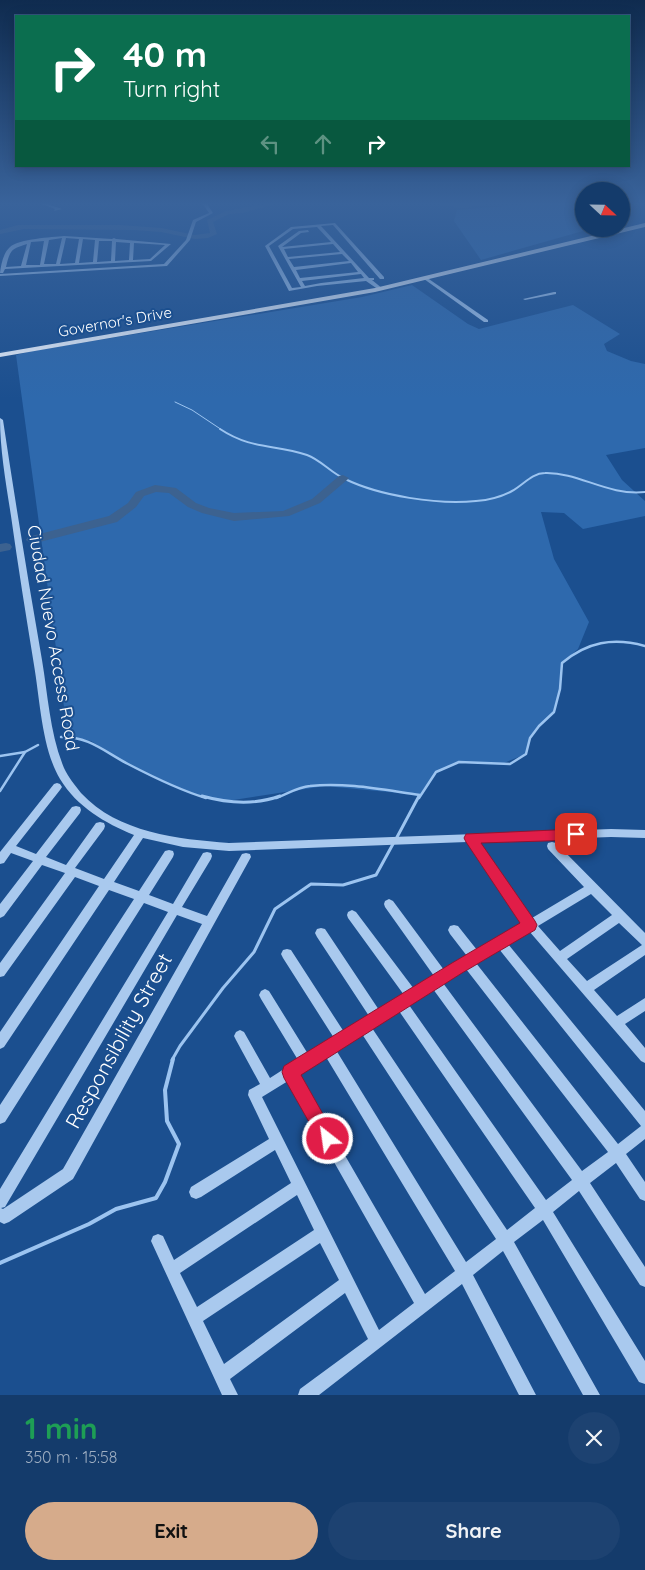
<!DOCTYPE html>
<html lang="en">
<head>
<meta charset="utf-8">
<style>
	body { margin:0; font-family:Quicksand,sans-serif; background:#1d4271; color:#f1f3f6; height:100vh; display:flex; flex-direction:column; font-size:19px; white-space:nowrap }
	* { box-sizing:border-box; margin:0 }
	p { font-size:16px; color:#9dadc1 }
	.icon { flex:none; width:28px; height:28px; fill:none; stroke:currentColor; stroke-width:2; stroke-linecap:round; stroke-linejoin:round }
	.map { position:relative; height:1395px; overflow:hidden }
	.drawer { display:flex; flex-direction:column; background:#143b6b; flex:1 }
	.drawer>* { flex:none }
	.guide { position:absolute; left:15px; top:15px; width:615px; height:152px; border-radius:0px; box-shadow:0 2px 12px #0003,0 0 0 1px #33557e; background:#0b6e4f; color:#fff; overflow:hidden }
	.needle { width:32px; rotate:112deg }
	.controls { position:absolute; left:575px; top:182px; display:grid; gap:10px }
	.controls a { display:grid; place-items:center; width:55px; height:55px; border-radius:50%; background:#143b6b; box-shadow:0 2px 12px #0003,0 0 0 1px #33557e; font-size:25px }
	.pin { position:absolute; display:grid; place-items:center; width:42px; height:42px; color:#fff; margin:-21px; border-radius:10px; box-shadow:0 2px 8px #0006 }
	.me { position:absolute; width:55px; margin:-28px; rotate:330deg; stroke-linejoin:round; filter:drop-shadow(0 0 4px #0008) }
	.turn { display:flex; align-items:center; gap:18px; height:105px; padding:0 25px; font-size:22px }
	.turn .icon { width:65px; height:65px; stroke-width:2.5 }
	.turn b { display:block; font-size:35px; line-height:42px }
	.lanes { display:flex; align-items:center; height:48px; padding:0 25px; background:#0003; justify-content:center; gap:25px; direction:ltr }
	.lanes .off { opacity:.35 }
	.round { display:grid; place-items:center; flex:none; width:52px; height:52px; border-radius:26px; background:#1d4271 }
	.summary { display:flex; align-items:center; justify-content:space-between; height:85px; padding:0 25px }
	h1 { font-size:30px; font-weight:700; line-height:38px; color:#1e9e55 }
	.button { display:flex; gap:10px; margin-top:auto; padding:10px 25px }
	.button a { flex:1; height:58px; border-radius:30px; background:#d6ab8b; color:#111; font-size:20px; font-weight:700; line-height:58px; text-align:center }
	.button a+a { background:#1d4271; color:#f1f3f6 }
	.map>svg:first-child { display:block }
	.green { fill:#2e69ad }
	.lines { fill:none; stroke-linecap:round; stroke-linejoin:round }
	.stream-far4 { stroke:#9cc4f0; stroke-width:1 }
	.stream-far3 { stroke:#9cc4f0; stroke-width:2 }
	.stream-far2 { stroke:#9cc4f0; stroke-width:2.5 }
	.stream-far1 { stroke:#9cc4f0; stroke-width:3 }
	.stream { stroke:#9cc4f0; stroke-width:4 }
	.river { fill:#3c6290; fill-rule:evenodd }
	.minor { fill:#a9c9ee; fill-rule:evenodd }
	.major { fill:#f0f6ff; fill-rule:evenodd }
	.route { fill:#e11d48; stroke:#92132f }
	.labels { text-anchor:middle; stroke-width:4; stroke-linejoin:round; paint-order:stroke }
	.far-street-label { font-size:15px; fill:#fff; stroke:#1b4f8f }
	.street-label { font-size:18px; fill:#fff; stroke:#1b4f8f }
	.near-street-label { font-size:21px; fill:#fff; stroke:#1b4f8f }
</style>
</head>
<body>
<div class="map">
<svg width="645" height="1395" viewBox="0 0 645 1395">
	<rect width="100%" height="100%" fill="#1b4f8f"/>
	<g class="green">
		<polygon points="531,204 584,204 584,229 590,229 481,260 454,221 457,210"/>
		<polygon points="412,285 468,324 479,329 573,305 620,334 604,344 607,351 631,361 645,364 645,448 606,455 622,480 645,501 645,516 583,529 564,513 541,512 554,559 589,622 578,649 562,663 560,688 553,713 538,726 530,738 526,754 504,763 459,762 436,772 420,795 325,786 227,801 186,792 129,765 91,741 68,736 16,355 32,351 362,297"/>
	</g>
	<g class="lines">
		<polyline class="stream-far4" points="175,402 192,410 222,430"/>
		<path class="stream-far3" d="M 220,429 C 252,450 274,444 307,455 C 321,460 331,473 345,479 C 380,496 438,505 476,501 C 488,500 501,497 512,491 C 523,485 532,473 545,473 C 579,472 607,496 645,492"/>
		<g class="stream-far2">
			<path d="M 61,737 C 88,736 105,752 128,764 C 153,777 179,790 206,798"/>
			<polyline points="0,756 25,752 38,745"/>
			<polyline points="0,791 25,752"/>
			<path d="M 276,798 C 287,794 298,787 310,786 C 346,782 384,790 420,795"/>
			<path d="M 419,798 L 436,772 L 459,762 L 510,764 L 526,754 L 530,738 L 539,726 L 554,712 L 560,689 L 562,663 C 587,642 613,637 645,646"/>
		</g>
		<g class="stream-far1">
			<path d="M 202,796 C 227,803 255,805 280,796"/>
			<polyline points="396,839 419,796"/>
			<polyline points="172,1060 180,1046 223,988 254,952 275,909 311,884 343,885 376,875 393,844"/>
		</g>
		<polyline class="stream" points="0,1263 89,1224 116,1209 156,1198 165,1182 179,1144 167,1121 165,1090 173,1059"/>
		<g class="river">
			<polygon points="265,204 274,204 243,213 229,214 213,222 217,234 208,238 195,239 161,232 134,230 24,229 0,234 0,230 18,225 120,225 161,228 195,235 210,233 207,220 226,211"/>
			<polygon points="435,204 491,204 463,208"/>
			<polygon points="343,475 349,478 347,480 320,503 289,516 234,521 202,513 188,507 169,493 156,492 144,496 136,507 117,522 32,544 26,540 28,537 109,516 128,503 136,492 155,485 176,488 196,503 209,508 234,513 283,511 312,499 339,476"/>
			<polygon points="6,543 10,544 12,547 10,550 0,552 0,544"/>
		</g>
		<g class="minor">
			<polygon points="42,204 47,204 62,209 54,211 55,209"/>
			<polygon points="203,204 207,204 213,213 196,222 190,240 167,266 0,276 0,274 164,264 186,240 193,220 209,213"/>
			<path d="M 335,223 L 384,277 L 384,279 L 380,279 L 333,225 L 321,226 L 369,278 L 374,278 L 374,280 L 372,280 L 383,289 L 379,290 L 366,281 L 317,286 L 289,291 L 265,246 L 291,227 ZM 317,227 L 331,242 L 282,247 L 301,233 L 309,232 L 308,230 L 299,231 L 278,246 L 301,287 L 292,288 L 269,246 L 293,229 ZM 333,244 L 340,252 L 288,257 L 284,249 ZM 342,254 L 349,261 L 294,267 L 289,259 ZM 351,263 L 358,272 L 300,278 L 296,270 ZM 361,274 L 364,278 L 321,283 L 305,286 L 302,281 Z"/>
			<path d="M 64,236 L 112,239 L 114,238 L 116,239 L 171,244 L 151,261 L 5,269 L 3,273 L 0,273 C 1,265 3,253 10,247 C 19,239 52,237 64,236 ZM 62,238 L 56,264 L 44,264 L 49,240 ZM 66,238 L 79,239 L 75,263 L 60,264 ZM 83,239 L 95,240 L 93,262 L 79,263 ZM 44,241 L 40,265 L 26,265 L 31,242 ZM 99,241 L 112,241 L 111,261 L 97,262 ZM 116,242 L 130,243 L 129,260 L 115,261 ZM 134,243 L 165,245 L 150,259 L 133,260 ZM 27,244 L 21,266 L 6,267 C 10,250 11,249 27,244 Z"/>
			<polygon points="426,277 488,320 488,322 484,322 424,279"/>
			<polygon points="554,292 556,292 556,294 525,300 523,299"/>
			<path d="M 0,418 L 3,420 C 15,500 28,580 42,660 C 48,696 50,734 64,768 C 68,777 75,785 81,793 C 118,833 178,839 229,843 L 611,829 L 645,830 L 645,838 L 611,837 L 478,842 L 532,918 L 584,887 L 548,849 L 547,846 L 548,843 L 552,842 L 556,843 L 645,933 L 645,955 L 594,990 L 617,1016 L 645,998 L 645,1011 L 625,1024 L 645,1048 L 645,1063 L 641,1061 L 529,931 L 508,944 L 645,1111 L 645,1139 L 626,1154 L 645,1182 L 645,1201 L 640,1199 L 616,1163 L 590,1183 L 645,1267 L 645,1287 L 640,1285 L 579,1191 L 553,1212 L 645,1361 L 645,1384 L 639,1382 L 543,1220 L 514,1242 L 600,1395 L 583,1395 L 503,1251 L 473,1275 L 536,1395 L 519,1395 L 462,1284 L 319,1395 L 298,1395 L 300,1389 L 368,1339 L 345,1293 L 230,1379 L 238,1395 L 222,1395 L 151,1241 L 153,1236 L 158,1234 L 163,1236 L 174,1260 L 291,1183 L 275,1150 L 201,1197 L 196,1199 L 191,1197 L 189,1192 L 191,1187 L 269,1139 L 248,1095 L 249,1090 L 260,1084 L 236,1040 L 234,1036 L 236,1032 L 240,1030 L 244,1032 L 270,1078 L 298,1060 L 261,999 L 259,995 L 261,991 L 265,989 L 269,991 L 308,1054 L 334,1038 L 283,958 L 281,954 L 283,950 L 287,949 L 291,950 L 344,1032 L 369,1016 L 317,937 L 315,933 L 317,929 L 321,928 L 325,929 L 379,1010 L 404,995 L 348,918 L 347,915 L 348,912 L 352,910 L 356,912 L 414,989 L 434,976 L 385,907 L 384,904 L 385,901 L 389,899 L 393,901 L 444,970 L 467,956 L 450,934 L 448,930 L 450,926 L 454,925 L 458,926 L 477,950 L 523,923 L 467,842 L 229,851 L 183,847 L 143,838 L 114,882 L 139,891 L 165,851 L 169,850 L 173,851 L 174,854 L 173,857 L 149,895 L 173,904 L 203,853 L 207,852 L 211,853 L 212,856 L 211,859 L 182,907 L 207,916 L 242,854 L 246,853 L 250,854 L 251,857 L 73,1179 L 9,1222 L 4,1224 L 0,1222 L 0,1189 L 168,912 L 144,903 L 5,1122 L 0,1124 L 0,1105 L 134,899 L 109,890 L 4,1047 L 0,1049 L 0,1032 L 99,886 L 75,877 L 4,976 L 0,977 L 0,963 L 65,873 L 42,865 L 4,916 L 0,918 L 0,904 L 33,861 L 11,853 L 4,863 L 0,864 L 0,852 L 54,784 L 57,783 L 60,784 L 62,787 L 60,790 L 16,846 L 36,854 L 72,807 L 76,806 L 80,807 L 81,810 L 80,813 L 46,857 L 66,865 L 96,823 L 100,822 L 104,823 L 105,826 L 104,829 L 75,868 L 104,879 L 134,835 C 105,823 77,807 60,779 C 42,749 40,700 34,665 C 26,616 18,566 11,516 C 6,483 0,451 0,418 ZM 591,894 L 612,915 L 560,951 L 538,926 ZM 177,915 L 202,924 L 63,1169 L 3,1209 L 1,1208 L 5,1207 ZM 619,923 L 642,945 L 587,981 L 567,959 ZM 499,949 L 641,1126 L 618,1144 L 476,963 ZM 466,969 L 608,1152 L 582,1171 L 443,983 ZM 433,989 L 572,1180 L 546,1200 L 409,1005 ZM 399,1011 L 535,1208 L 507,1230 L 372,1028 ZM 362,1034 L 496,1239 L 466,1262 L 336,1050 ZM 326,1057 L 455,1271 L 425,1294 L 298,1074 ZM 288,1081 L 414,1303 L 379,1330 L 262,1097 ZM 297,1195 L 314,1230 L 197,1307 L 180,1273 ZM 320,1243 L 339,1280 L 224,1364 L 203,1321 Z"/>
		</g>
		<polygon class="major" points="645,223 645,227 375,292 0,357 0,353 375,288"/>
	</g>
	<linearGradient id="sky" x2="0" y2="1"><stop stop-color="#0f2b4f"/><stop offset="0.51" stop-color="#39639b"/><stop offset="1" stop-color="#39639b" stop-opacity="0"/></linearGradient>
	<rect width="645" height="399" fill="url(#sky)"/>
	<polygon class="route" points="576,829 581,831 582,834 581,838 576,840 481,843 535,921 537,925 535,930 462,973 301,1075 337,1139 334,1145 328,1147 322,1145 284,1078 282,1072 284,1066 452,963 520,923 466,842 464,838 466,834"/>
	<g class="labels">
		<g class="far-street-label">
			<text transform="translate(115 322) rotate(-10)" y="5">Governor's Drive</text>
		</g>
		<g class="street-label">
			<text transform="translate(53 638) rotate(80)" y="6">Ciudad Nuevo Access Road</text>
		</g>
		<g class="near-street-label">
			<text transform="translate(119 1041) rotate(-61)" y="7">Responsibility Street</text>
		</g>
	</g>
</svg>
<div class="controls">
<a><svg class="needle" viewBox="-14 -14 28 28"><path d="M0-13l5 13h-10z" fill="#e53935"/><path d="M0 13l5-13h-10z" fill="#9dadc1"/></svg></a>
</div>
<div class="pin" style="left:576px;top:834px;background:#d93025"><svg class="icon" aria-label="arrive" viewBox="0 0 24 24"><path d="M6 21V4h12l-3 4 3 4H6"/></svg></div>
<svg class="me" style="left:328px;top:1139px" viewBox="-20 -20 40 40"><circle r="17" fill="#e11d48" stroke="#fff" stroke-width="3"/><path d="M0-11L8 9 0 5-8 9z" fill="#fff"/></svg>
<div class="guide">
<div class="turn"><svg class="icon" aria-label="right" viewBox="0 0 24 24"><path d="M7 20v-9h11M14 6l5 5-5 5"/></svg><div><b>40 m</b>Turn right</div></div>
<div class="lanes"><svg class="icon off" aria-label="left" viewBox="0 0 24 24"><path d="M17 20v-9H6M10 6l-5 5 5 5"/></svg><svg class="icon off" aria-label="ahead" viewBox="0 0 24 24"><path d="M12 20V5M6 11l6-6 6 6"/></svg><svg class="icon" aria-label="right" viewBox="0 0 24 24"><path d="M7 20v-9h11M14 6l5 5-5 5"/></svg></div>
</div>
</div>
<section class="drawer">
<div class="summary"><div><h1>1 min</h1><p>350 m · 15:58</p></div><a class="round"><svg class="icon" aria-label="close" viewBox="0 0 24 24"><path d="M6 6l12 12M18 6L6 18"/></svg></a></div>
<div class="button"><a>Exit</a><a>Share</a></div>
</section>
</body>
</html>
